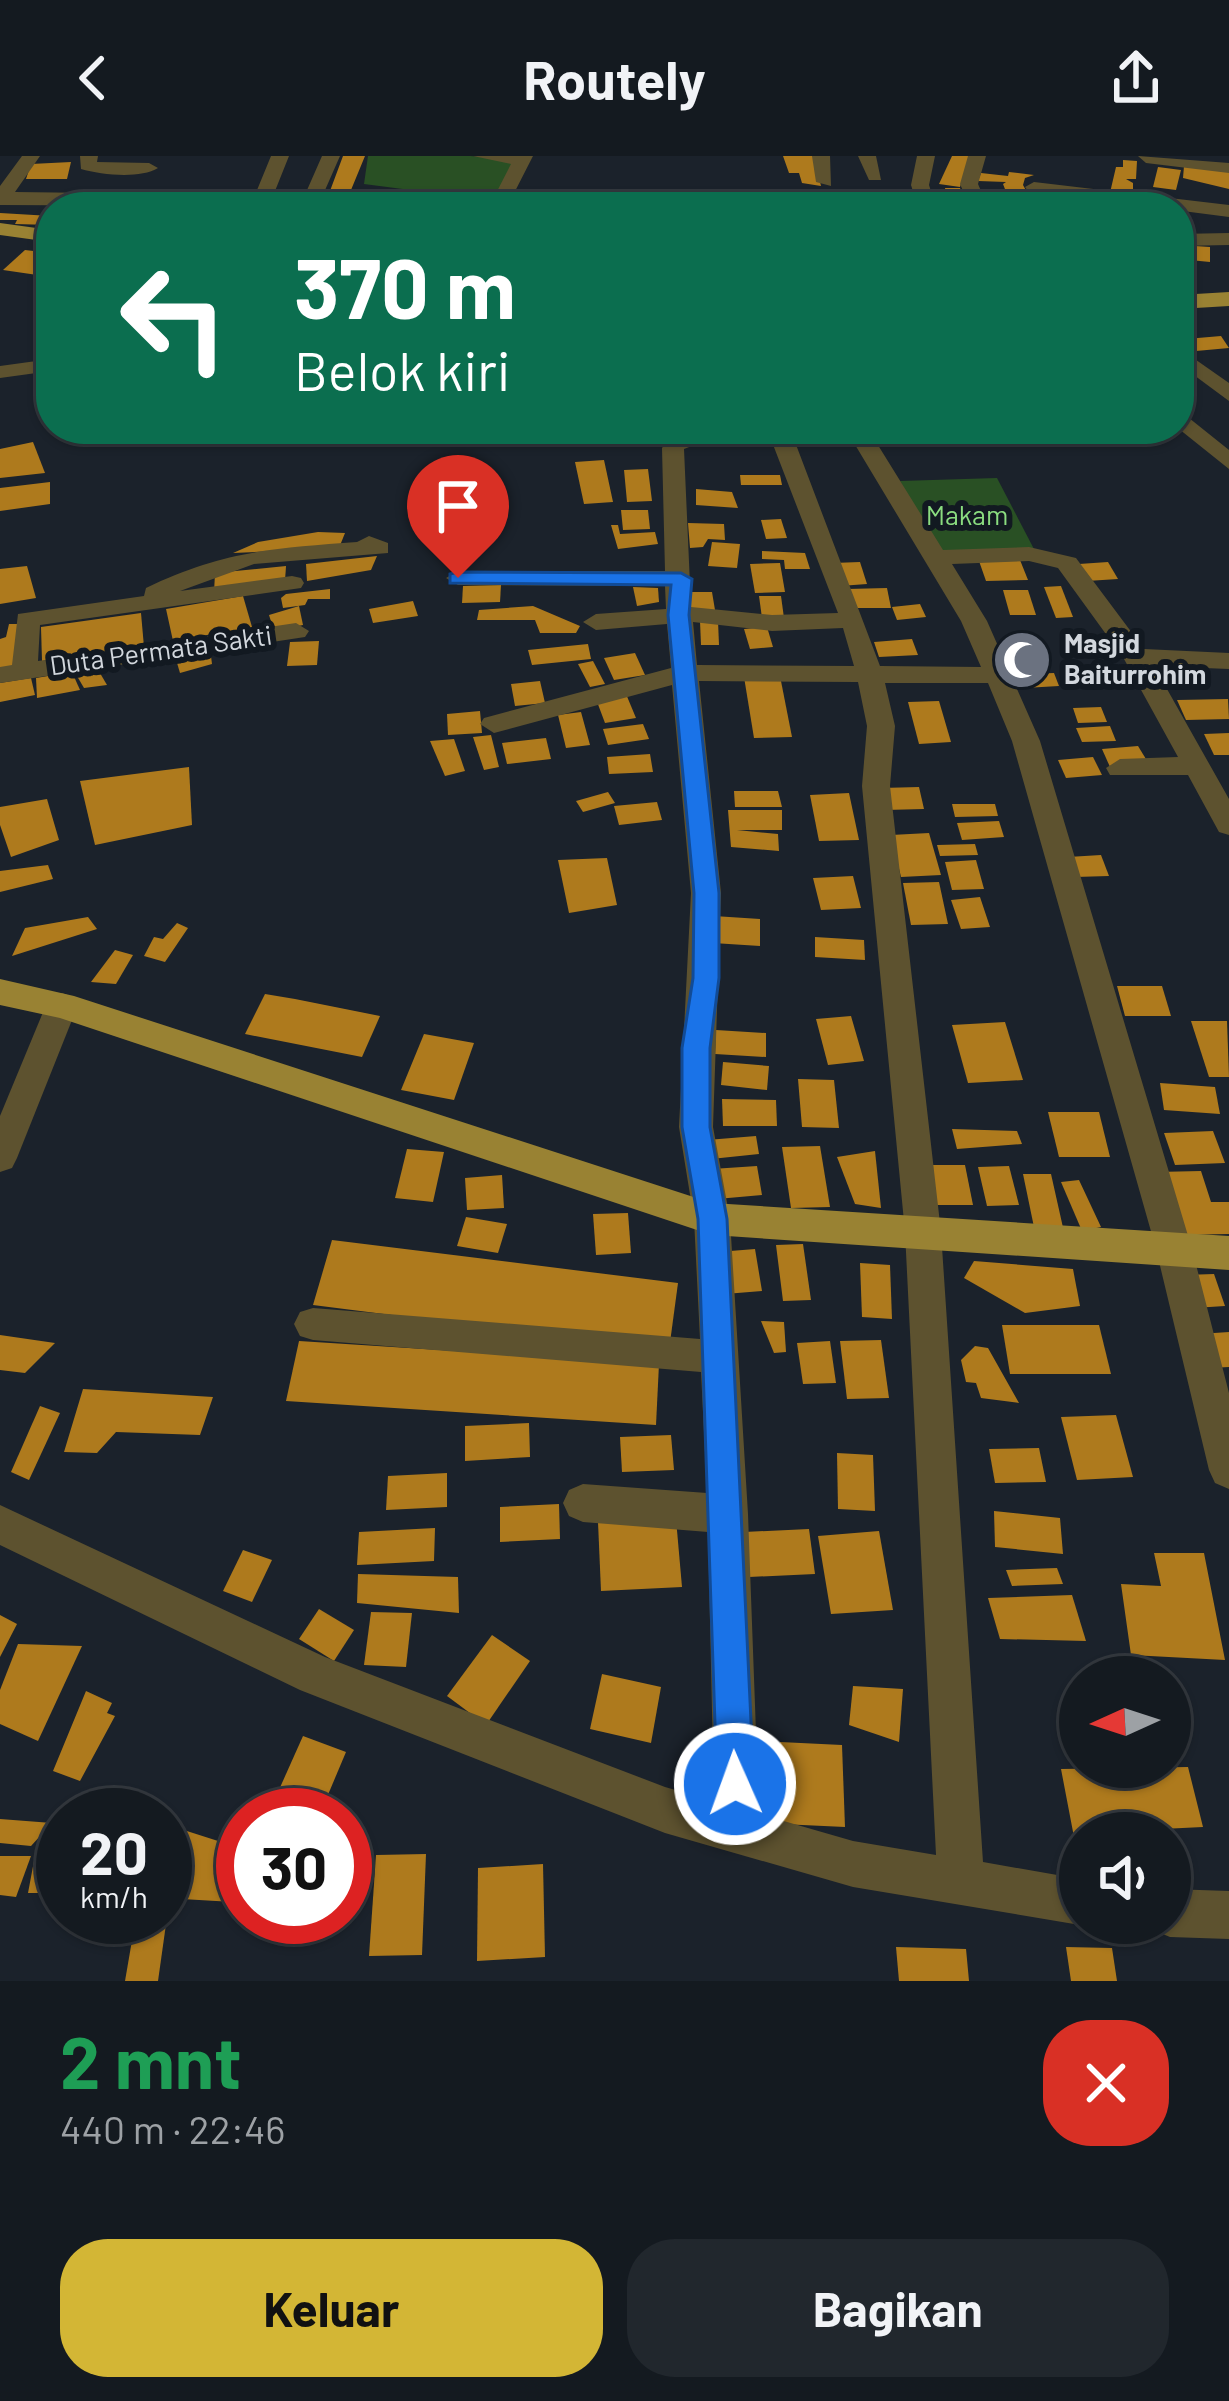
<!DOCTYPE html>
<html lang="id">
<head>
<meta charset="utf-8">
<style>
	body { margin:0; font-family:Barlow,sans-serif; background:#21272d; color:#f1f3f6; height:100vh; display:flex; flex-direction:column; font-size:45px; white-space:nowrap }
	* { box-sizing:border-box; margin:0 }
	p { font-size:39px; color:#9da1a5 }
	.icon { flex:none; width:66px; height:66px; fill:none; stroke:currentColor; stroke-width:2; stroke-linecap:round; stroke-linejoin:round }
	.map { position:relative; height:1825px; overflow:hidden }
	.side { display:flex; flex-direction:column; background:#141a20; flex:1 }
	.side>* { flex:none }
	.guide { position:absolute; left:36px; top:36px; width:1158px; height:252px; border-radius:48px; box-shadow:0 3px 9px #0004,0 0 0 3px #33383e; background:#0b6e4f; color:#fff; overflow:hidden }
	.needle { width:78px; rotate:267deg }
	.tools { position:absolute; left:1059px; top:1500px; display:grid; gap:24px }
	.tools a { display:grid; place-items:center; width:132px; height:132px; border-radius:50%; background:#141a20; box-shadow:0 3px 9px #0004,0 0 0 3px #33383e; font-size:60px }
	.speed { position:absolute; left:36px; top:1632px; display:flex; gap:24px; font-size:60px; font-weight:700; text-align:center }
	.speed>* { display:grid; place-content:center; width:156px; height:156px; border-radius:50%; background:#141a20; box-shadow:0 3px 9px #0004,0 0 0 3px #33383e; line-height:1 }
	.speed small { font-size:30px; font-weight:400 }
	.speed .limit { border:18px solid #d22; background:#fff; color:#111 }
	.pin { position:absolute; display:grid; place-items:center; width:102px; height:102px; color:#fff; margin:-123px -51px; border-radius:50% 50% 50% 0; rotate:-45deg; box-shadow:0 0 12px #0007 }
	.pin .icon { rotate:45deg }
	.me { position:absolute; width:132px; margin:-66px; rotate:358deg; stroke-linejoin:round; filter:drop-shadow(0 0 9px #0008) }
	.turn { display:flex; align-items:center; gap:42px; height:252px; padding:0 60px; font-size:54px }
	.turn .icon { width:156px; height:156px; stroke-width:2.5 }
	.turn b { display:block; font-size:84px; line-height:102px }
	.round { display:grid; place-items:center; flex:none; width:126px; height:126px; border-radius:48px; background:#21272d }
	.headline { display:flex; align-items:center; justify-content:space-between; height:204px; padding:0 60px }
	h1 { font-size:72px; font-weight:700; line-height:90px; color:#1e9e55 }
	.button { display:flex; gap:24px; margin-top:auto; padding:24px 60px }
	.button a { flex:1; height:138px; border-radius:48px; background:#d3b635; color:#111; font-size:48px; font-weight:700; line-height:138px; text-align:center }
	.button a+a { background:#21272d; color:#f1f3f6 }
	header { display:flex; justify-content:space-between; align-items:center; height:156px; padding:0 60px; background:#141a20; font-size:54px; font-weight:700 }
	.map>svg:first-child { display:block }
	.green { fill:#295024 }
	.building { fill:#ae7a1d }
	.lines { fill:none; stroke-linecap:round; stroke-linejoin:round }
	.minor { fill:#5d522f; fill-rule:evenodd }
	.major { fill:#998233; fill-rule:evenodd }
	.route { fill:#1a73e8; stroke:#114b97; stroke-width:3 }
	.labels { text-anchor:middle; stroke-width:12; stroke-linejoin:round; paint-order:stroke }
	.far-park-label { font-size:27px; fill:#8bdd80; stroke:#121921 }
	.far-poi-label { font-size:27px; font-weight:bold; fill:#d2d7dd; stroke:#121921; text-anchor:start }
	.far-street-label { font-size:27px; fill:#d2d7dd; stroke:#121921 }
</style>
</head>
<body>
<header><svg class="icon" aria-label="back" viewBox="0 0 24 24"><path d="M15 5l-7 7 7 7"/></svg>Routely<svg class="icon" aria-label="share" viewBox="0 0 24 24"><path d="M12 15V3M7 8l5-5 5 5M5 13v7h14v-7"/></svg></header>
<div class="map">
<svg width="1229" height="1825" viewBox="0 0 1229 1825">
	<rect width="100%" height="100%" fill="#1b222b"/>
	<g class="green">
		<polygon points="368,0 471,0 517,5 495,45 364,28"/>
		<polygon points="997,322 1035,395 941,399 900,325"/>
	</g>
	<g class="building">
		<polygon points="343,0 365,0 351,34 364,35 362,43 343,42 346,33 342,33 339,44 327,43"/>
		<polygon points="783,0 814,0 821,30 802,27 799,17 789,17"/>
		<polygon points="952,0 970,0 960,31 939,28"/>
		<polygon points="1123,4 1137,5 1136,23 1126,23 1133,27 1133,37 1109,41 1116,11 1123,11"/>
		<polygon points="71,6 67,23 26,23 31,8"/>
		<polygon points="1184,10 1229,16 1229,33 1183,22"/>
		<polygon points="1158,11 1181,14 1176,34 1153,31"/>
		<polygon points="1009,16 1034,19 1025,22 1023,29 1034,49 1012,51 1003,28 1006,26 978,25 981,17 1008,20"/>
		<polygon points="945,32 960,32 966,47 951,47 946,42 947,51 929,51 922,37 946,37"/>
		<polygon points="0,57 51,60 51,69 15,68 17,64 0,64"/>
		<polygon points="1179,90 1191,91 1196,99 1195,90 1210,91 1210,106 1179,103"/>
		<polygon points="25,94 51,97 51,121 3,114"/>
		<polygon points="1221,180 1229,192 1196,195 1186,183"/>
		<polygon points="932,273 958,273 963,288 936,288"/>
		<polygon points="33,286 45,317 0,322 0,293"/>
		<polygon points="604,304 613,346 584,348 575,306"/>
		<polygon points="648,313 652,345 627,346 624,314"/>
		<polygon points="740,319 780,319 782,329 741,329"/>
		<polygon points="50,326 50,348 0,355 0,332"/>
		<polygon points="696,333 732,336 738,352 696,349"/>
		<polygon points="621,354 648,354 650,373 623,374"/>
		<polygon points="781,363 787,382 766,383 761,364"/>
		<polygon points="688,367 724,368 725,384 708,383 703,391 690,392"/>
		<polygon points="611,369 618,369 620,378 655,376 658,388 618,393"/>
		<polygon points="318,376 345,377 339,392 233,397 258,386"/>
		<polygon points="712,386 740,388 737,412 708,410"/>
		<polygon points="762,395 805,397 810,413 785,413 784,404 762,403"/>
		<polygon points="377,400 371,414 307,425 306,408"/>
		<polygon points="1020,404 1028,424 986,425 979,405"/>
		<polygon points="860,406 867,428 840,430 833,407"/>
		<polygon points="1108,406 1118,423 1087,425 1079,408"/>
		<polygon points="780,407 785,436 755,437 750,408"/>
		<polygon points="27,410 36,442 0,448 0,413"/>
		<polygon points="286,410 285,425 214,437 215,417"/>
		<polygon points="501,429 500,446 462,447 463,430"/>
		<polygon points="1061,430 1073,461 1056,462 1044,431"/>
		<polygon points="633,431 658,432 659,446 637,450"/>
		<polygon points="887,432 891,452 850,452 847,433"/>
		<polygon points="330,433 330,443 308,443 305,449 283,452 281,442 286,438"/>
		<polygon points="1003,434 1028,434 1036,459 1010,459"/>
		<polygon points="684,436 712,436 715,454 687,455"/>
		<polygon points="243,440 252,471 173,485 166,453"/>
		<polygon points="759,440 781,440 784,462 762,462"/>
		<polygon points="413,445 418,460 373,467 369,453"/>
		<polygon points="920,448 926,461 897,464 892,451"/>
		<polygon points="299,450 303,469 274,475 269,459"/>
		<polygon points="533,450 580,470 576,477 540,477 535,464 477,464 479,454"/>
		<polygon points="141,457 144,491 42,505 41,471"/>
		<polygon points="700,465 718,465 719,489 701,489"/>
		<polygon points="9,468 20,468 20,509 0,512 0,483 6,481"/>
		<polygon points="767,471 773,491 750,493 744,473"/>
		<polygon points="912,483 918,499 879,501 874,486"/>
		<polygon points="319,485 317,509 287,510 290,486"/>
		<polygon points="588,488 591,503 532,509 528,494"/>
		<polygon points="1003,495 1037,496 1041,513 1008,513"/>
		<polygon points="635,497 645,519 614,524 604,502"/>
		<polygon points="175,500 211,500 212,508 180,517"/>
		<polygon points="593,505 605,528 590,531 578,508"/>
		<polygon points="97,512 107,529 84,532 74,515"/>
		<polygon points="72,516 80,534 37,542 36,522"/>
		<polygon points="1054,517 1059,530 1008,533 1003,519"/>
		<polygon points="780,520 792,581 754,582 744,521"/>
		<polygon points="31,522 35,539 0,546 0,527"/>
		<polygon points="540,525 545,547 515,550 511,528"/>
		<polygon points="626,538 636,562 605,567 596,543"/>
		<polygon points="1228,543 1229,563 1186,564 1177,544"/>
		<polygon points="939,545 951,586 919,588 908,546"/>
		<polygon points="1101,551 1107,566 1078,567 1073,552"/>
		<polygon points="480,555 482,577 448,579 447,558"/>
		<polygon points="581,556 590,589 566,592 558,559"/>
		<polygon points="643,568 649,583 608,589 603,573"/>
		<polygon points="1110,570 1116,585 1082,586 1076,572"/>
		<polygon points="1229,577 1229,599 1214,599 1204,578"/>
		<polygon points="491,579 499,611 484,614 473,581"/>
		<polygon points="546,582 551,603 507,608 502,587"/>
		<polygon points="454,583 465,615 445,620 430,585"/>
		<polygon points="1138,590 1149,608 1110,611 1102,593"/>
		<polygon points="650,598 653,616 609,618 607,601"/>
		<polygon points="1093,601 1102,619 1066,622 1058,604"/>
		<polygon points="189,611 192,669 95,689 80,625"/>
		<polygon points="919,631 924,653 885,654 881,632"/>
		<polygon points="734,635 778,635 782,651 735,651"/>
		<polygon points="608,636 615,647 583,656 576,645"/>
		<polygon points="849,637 859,684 819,685 810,639"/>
		<polygon points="47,643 59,684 11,701 0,669 0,651"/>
		<polygon points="657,646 662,664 619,669 614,650"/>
		<polygon points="952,648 995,648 998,660 955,661"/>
		<polygon points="728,654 782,654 782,674 737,674 778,678 779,695 731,691"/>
		<polygon points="999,665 1004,681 962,684 957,667"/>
		<polygon points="929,677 941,719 901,721 891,679"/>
		<polygon points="975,688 978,699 940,700 937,689"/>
		<polygon points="1101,699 1109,720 1075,721 1068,701"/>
		<polygon points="607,702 617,749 569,757 558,704"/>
		<polygon points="976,704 984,733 952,734 945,706"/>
		<polygon points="48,709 53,723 0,736 0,715"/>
		<polygon points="853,720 861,752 821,754 813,722"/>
		<polygon points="939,726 948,768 911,769 903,727"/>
		<polygon points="980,741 990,771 961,773 951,744"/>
		<polygon points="714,760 760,763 760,790 713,787"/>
		<polygon points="88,761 97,773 12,800 25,772"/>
		<polygon points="177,767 188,772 165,806 144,800 154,781 163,783"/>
		<polygon points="815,781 864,784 865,804 815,801"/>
		<polygon points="115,794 133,799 116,828 91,826"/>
		<polygon points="1117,830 1162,830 1171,860 1125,860"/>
		<polygon points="265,838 295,843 380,860 362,901 245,878"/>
		<polygon points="851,860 864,905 828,909 816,863"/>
		<polygon points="1191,865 1227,865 1229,921 1209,921"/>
		<polygon points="1005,866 1023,924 968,927 952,869"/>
		<polygon points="716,874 766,877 766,901 715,898"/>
		<polygon points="424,878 474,887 454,944 401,934"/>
		<polygon points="723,906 769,910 767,934 721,929"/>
		<polygon points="798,923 834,924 839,972 802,971"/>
		<polygon points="1160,927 1215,931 1220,958 1164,954"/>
		<polygon points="722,943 776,944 777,970 723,970"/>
		<polygon points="1048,956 1099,956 1110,1001 1059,1001"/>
		<polygon points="952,973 1017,975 1022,988 957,993"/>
		<polygon points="1213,975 1225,1007 1175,1009 1164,977"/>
		<polygon points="756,980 759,998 711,1003 707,984"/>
		<polygon points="820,990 830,1051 791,1052 782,991"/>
		<polygon points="407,993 444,996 433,1046 395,1042"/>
		<polygon points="875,995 881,1052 855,1048 837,1001"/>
		<polygon points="927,1009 965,1009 973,1049 934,1049"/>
		<polygon points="757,1010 762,1039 717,1043 712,1013"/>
		<polygon points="1009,1010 1019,1049 987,1050 978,1011"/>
		<polygon points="1201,1015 1211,1046 1229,1046 1229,1078 1174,1079 1156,1016"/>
		<polygon points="1023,1018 1051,1018 1064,1076 1035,1076"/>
		<polygon points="502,1019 504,1052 467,1054 465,1022"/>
		<polygon points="1079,1024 1101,1071 1082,1075 1061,1026"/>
		<polygon points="628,1057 631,1097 596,1099 593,1058"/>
		<polygon points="466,1061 507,1068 498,1097 457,1090"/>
		<polygon points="332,1084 678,1127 669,1194 313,1149"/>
		<polygon points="803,1088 811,1144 783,1145 776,1089"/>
		<polygon points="755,1093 762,1135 725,1138 718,1096"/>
		<polygon points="974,1105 1073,1113 1080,1150 1025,1157 964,1122"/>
		<polygon points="860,1107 890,1109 892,1163 862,1161"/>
		<polygon points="1214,1118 1225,1150 1194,1152 1184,1119"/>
		<polygon points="761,1165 784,1166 786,1196 774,1197"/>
		<polygon points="1002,1169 1099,1169 1111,1218 1010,1218"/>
		<polygon points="1229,1176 1229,1211 1210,1212 1199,1178"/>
		<polygon points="0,1179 55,1187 25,1217 0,1214"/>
		<polygon points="881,1184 889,1242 847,1243 840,1185"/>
		<polygon points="299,1185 659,1208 656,1269 286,1245"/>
		<polygon points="830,1185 836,1227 803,1228 797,1187"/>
		<polygon points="975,1190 988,1192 1019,1247 981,1242 976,1227 966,1226 961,1204"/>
		<polygon points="83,1233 213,1241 200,1279 116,1276 97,1297 64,1296"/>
		<polygon points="40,1250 60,1257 29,1324 11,1316"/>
		<polygon points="1116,1259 1133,1321 1077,1324 1061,1261"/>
		<polygon points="529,1267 530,1301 465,1305 465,1270"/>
		<polygon points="671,1279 674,1314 622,1316 620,1281"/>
		<polygon points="1039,1292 1046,1326 995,1327 989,1293"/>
		<polygon points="837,1297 873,1299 875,1355 838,1353"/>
		<polygon points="447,1317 447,1351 386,1354 388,1320"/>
		<polygon points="559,1348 560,1383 500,1386 500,1351"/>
		<polygon points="994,1355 1060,1362 1063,1398 995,1391"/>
		<polygon points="676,1363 682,1431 601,1435 598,1366"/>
		<polygon points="435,1372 434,1405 357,1409 359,1376"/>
		<polygon points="809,1373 815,1418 749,1421 744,1376"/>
		<polygon points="879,1375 893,1454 831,1458 818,1380"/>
		<polygon points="243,1394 272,1404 252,1446 223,1435"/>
		<polygon points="1154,1397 1204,1397 1225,1504 1131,1499 1121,1428 1161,1430"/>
		<polygon points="1057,1412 1063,1428 1012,1430 1006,1414"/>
		<polygon points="358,1418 458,1421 459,1457 357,1447"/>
		<polygon points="1072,1439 1086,1485 1000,1483 988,1442"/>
		<polygon points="319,1453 354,1474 334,1505 299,1483"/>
		<polygon points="371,1456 412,1457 406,1511 364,1509"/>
		<polygon points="0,1459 17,1468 0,1501"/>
		<polygon points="492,1479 530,1505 486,1569 447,1540"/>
		<polygon points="18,1488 82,1490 38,1585 0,1568 0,1534"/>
		<polygon points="602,1518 661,1531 651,1587 590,1573"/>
		<polygon points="853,1530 903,1533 899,1586 849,1569"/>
		<polygon points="86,1535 112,1547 107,1557 115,1560 80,1625 53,1615"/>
		<polygon points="303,1580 346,1596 322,1653 278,1636"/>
		<polygon points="780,1586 842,1589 845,1671 781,1668"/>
		<polygon points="1188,1611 1203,1671 1080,1677 1078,1702 1061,1613"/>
		<polygon points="0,1663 52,1667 31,1690 0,1687"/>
		<polygon points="63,1666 63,1737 28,1737 37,1689"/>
		<polygon points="165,1668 243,1693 243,1730 233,1746 165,1742"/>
		<polygon points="426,1698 422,1799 369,1800 376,1699"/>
		<polygon points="0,1700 31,1700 16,1741 0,1739"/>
		<polygon points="543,1708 545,1801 477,1805 478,1712"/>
		<polygon points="136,1761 167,1761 158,1825 125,1825"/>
		<polygon points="896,1791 966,1793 969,1825 899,1825"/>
		<polygon points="1066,1791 1112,1792 1117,1825 1071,1825"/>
	</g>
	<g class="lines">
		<g class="minor">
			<polygon points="22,0 40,0 15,36 255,39 271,0 289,0 273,40 304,41 322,0 340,0 322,41 426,45 435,51 0,49 0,30"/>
			<path d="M 80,0 L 98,0 L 97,6 L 149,7 L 158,12 C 140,23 102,19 81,13 Z"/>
			<polygon points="473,0 533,0 507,51 489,51 511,8"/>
			<polygon points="812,0 830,0 831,30 816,26"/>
			<polygon points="858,0 876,0 881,24 869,24"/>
			<polygon points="917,0 935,0 929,29 936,51 918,51 911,29"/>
			<polygon points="968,0 986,0 978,28 988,51 970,51 960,28"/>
			<polygon points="1138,0 1229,7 1229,17 1146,7"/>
			<polygon points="1034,26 1229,49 1229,61 1028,35 1025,31"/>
			<polygon points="1229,77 1229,89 1179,90 1179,78"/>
			<polygon points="1179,192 1229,227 1229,245 1179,208"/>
			<polygon points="51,203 51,215 0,222 0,210"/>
			<polygon points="1179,254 1229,294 1229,313 1179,273"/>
			<polygon points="404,273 430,273 407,288 396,281"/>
			<path d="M 699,273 L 868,273 L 943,394 L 1029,391 L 1076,402 L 1144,493 L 1229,497 L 1229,513 L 1154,510 L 1229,643 L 1229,679 L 1219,676 L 1188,619 L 1110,619 L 1106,612 L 1120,603 L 1178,601 L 1124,503 L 1058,412 L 1029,405 L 952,408 L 987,465 L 1040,585 L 1192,1093 L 1229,1237 L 1229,1333 L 1215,1327 L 1209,1314 L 1156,1093 L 1012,585 L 988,527 L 885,527 L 895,570 L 890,630 L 941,1076 L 983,1706 L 1080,1723 L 1080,1767 L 1086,1767 L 1080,1769 L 853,1731 L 665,1677 L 300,1534 L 0,1389 L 0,1349 L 325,1501 L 665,1631 L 714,1645 L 708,1376 L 583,1366 L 569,1360 L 563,1347 L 569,1334 L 583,1328 L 707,1337 L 701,1216 L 313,1184 L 300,1180 L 294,1168 L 300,1156 L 313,1152 L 700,1183 L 694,1063 L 679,971 L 691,737 L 672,529 L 494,577 L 480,568 L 484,562 L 671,512 L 667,468 L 596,474 L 583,466 L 596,458 L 666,453 L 665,430 L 458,429 L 446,422 L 458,415 L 665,415 L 662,292 L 671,280 ZM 702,286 L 772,286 L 838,457 L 772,459 L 691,451 L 684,293 ZM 795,286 L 854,287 L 961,465 L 981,511 L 880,510 ZM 693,466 L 772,475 L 843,472 L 854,510 L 697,509 ZM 699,525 L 858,526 L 867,570 L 862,630 L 905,1076 L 936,1699 L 853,1685 L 759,1658 L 748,1358 L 730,1063 L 713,971 L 721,737 Z"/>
			<path d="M 369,380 L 388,387 L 388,397 L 254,408 L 180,435 L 292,420 L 301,422 L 304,427 L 301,432 L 40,469 L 38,505 L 296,467 L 309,475 L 305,481 L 0,527 L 0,511 L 12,509 L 18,458 L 144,440 L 146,432 C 222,395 275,392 357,386 Z"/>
			<polygon points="62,837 73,841 78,849 17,1002 12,1012 0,1016 0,960 46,849 51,841"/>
			<polygon points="1170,1733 1229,1735 1229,1783 1170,1781 1153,1774 1151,1767 1170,1767"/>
		</g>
		<g class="major">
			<polygon points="0,67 51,74 51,86 0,79"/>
			<polygon points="1229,136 1229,150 1179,153 1179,139"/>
			<polygon points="0,823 74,840 712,1047 1229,1080 1229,1114 712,1079 60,862 0,849"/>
		</g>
	</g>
	<polygon class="route" points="458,416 681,417 692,423 689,459 719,737 719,822 710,892 710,971 727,1063 754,1628 748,1642 735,1647 722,1642 717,1628 698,1063 682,971 682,892 693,822 694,737 668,459 671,429 450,427 450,418"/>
	<defs>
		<g id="mosque-disc" transform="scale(3)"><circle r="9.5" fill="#6b7280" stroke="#121921"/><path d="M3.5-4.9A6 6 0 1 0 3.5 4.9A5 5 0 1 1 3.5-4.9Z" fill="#fff"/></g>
	</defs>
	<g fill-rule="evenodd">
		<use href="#mosque-disc" x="1022" y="504"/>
	</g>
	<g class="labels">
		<g class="far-park-label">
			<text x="967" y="369">Makam</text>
		</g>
		<g class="far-poi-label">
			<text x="1064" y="497">Masjid<tspan x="1064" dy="31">Baiturrohim</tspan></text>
		</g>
		<g class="far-street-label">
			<text transform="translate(161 495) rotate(-8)" y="9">Duta Permata Sakti</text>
		</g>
	</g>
</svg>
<div class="tools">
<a><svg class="needle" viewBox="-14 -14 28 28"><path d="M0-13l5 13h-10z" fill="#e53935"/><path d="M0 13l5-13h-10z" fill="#9da1a5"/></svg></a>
<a><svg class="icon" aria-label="sound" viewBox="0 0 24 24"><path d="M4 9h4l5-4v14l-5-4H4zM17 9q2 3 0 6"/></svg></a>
</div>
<div class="speed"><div>20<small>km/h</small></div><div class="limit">30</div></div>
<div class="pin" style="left:458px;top:422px;background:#d93025"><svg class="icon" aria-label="arrive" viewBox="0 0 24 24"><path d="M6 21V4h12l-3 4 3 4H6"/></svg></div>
<svg class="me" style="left:735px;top:1628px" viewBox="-20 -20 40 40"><circle r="17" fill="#1a73e8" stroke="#fff" stroke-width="3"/><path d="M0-11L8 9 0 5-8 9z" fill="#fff"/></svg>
<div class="guide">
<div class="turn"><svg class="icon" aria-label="left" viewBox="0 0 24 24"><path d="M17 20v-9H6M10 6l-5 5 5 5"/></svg><div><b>370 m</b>Belok kiri</div></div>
</div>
</div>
<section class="side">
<div class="headline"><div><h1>2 mnt</h1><p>440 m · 22:46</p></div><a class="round" style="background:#d93025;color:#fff"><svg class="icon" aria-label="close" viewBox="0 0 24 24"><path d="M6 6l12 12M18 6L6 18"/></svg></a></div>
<div class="button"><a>Keluar</a><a>Bagikan</a></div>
</section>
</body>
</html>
